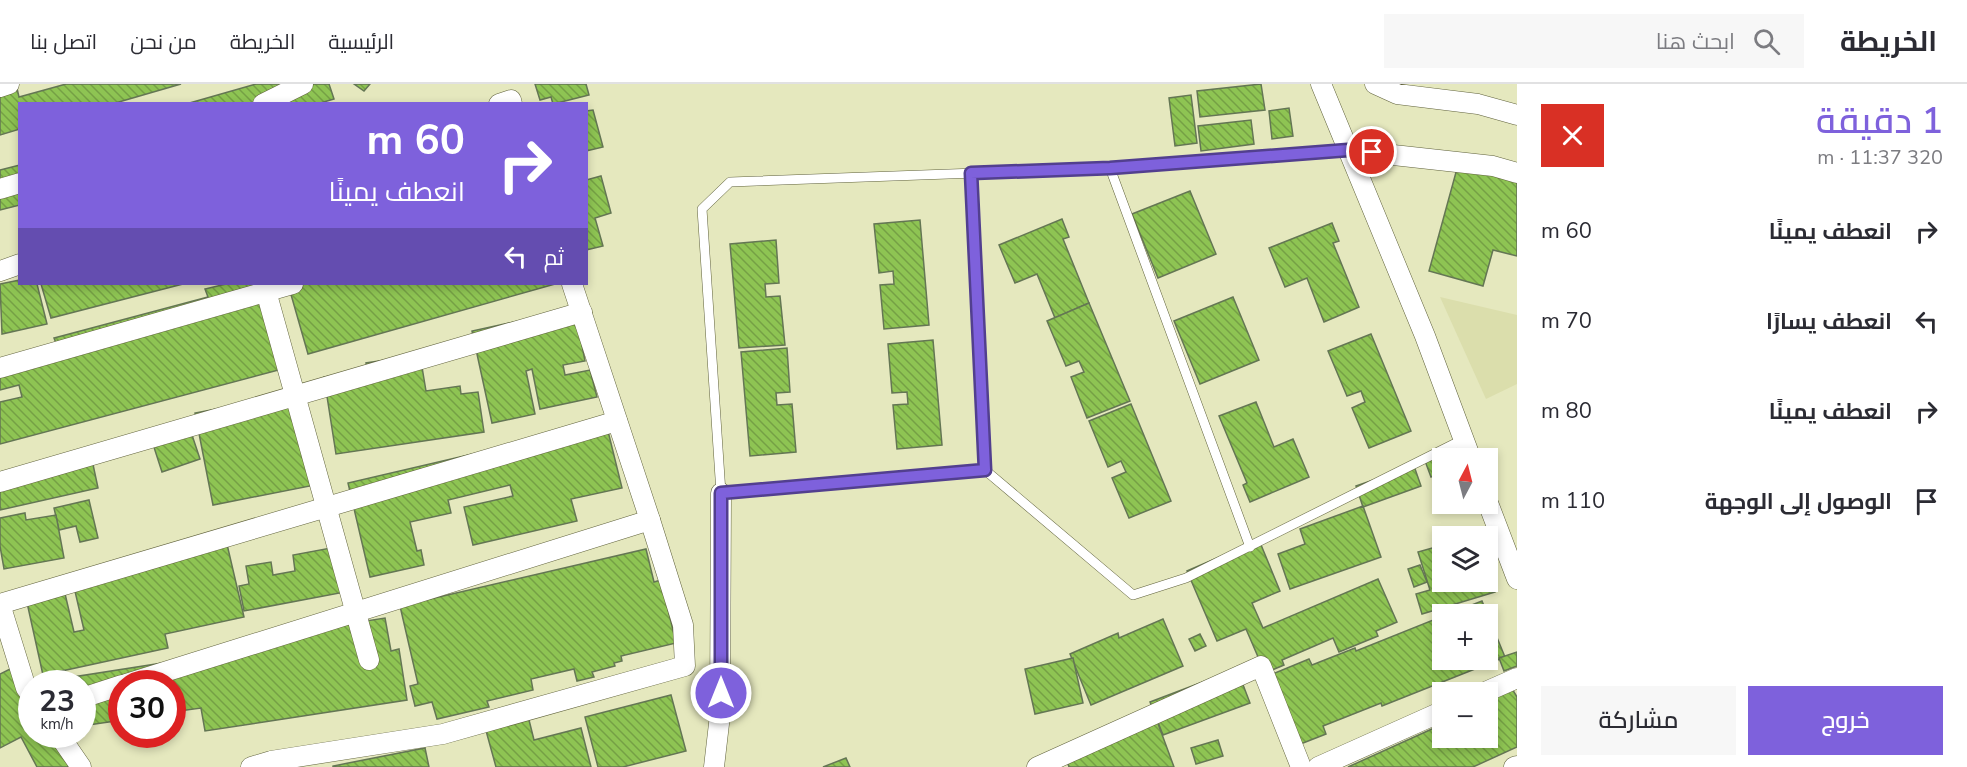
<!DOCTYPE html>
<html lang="ar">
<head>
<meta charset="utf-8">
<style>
	body { margin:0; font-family:"Nunito Sans",Cairo,sans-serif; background:#f7f7f7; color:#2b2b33; direction:rtl; height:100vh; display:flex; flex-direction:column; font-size:22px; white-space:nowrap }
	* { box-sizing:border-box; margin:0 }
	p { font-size:20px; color:#7c7c81 }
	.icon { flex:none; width:33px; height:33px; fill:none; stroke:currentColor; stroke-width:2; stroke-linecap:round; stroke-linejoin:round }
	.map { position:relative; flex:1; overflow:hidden; direction:ltr }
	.side { display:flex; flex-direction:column; background:#fff; width:450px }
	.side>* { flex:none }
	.banner { position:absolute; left:18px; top:18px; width:570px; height:183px; border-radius:0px; box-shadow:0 3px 9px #0003; direction:rtl; background:#7e61dc; color:#fff; overflow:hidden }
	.needle { width:39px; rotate:7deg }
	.tools { position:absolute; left:1432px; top:364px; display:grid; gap:12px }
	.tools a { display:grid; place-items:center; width:66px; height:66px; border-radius:0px; background:#fff; box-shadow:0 3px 9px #0003; font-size:30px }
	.speed { position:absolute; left:18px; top:586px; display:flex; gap:12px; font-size:30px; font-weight:700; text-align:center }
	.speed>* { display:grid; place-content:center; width:78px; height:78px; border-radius:50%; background:#fff; box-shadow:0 3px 9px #0003; line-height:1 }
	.speed small { font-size:15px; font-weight:400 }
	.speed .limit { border:9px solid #d22; background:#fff; color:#111 }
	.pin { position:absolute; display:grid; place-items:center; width:51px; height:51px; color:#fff; margin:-26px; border:3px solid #fff; border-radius:50%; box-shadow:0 2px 6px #0007 }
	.me { position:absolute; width:66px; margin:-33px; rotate:0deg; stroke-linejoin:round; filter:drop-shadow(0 0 4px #0008) }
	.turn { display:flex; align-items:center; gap:21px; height:126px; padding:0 24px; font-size:27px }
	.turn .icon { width:78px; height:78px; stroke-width:2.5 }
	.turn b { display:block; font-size:42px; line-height:51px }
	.then { display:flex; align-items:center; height:57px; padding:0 24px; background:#0003; gap:12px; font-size:22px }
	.round { display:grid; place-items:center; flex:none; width:63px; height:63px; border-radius:0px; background:#f7f7f7 }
	.summary { display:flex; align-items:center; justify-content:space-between; height:102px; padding:0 24px }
	h1 { font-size:36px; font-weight:600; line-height:45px; color:#7e61dc }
	.cta { display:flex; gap:12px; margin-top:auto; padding:12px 24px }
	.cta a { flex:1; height:69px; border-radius:0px; background:#7e61dc; color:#fff; font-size:24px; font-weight:600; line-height:69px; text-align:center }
	.cta a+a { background:#f7f7f7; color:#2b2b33 }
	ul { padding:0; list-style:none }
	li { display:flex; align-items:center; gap:18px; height:90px; padding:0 24px }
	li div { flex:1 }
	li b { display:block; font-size:22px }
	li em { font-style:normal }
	header { display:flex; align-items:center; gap:36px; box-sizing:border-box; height:84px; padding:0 30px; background:#fff; border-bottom:2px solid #e1e1e2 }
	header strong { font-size:28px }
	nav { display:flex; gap:33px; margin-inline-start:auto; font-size:21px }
	.search { width:420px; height:54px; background:#f7f7f7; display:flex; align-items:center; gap:15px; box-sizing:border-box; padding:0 21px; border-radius:0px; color:#7c7c81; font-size:22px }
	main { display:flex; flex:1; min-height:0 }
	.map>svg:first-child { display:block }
	.built { fill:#dbdeac }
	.building { fill:url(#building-back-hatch); stroke:#647654; stroke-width:1.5 }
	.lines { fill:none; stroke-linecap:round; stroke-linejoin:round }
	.service-casing { stroke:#60623c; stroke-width:10 }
	.minor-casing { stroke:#60623c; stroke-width:21 }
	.service { stroke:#fff; stroke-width:9 }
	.minor { stroke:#fff; stroke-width:20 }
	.route-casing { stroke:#523f8f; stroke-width:15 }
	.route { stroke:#7e61dc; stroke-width:10 }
</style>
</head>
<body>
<header>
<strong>الخريطة</strong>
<div class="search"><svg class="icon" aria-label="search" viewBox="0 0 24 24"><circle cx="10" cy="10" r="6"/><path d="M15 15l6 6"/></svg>ابحث هنا</div>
<nav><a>الرئيسية</a><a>الخريطة</a><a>من نحن</a><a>اتصل بنا</a></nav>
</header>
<main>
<section class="side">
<div class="summary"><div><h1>1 دقيقة</h1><p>320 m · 11:37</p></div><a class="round" style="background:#d93025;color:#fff"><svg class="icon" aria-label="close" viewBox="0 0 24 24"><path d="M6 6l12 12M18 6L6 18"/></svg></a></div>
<ul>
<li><svg class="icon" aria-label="right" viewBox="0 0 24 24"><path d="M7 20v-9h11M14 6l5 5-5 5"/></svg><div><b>انعطف يمينًا</b></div><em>60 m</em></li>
<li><svg class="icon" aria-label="left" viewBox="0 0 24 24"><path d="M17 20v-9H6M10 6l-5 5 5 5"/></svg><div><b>انعطف يسارًا</b></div><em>70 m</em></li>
<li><svg class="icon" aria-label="right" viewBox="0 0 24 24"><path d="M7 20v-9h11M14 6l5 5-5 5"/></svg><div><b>انعطف يمينًا</b></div><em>80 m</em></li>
<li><svg class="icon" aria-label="arrive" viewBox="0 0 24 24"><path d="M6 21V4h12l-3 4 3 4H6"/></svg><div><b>الوصول إلى الوجهة</b></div><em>110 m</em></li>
</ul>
<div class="cta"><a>خروج</a><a>مشاركة</a></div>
</section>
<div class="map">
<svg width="1517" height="683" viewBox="0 0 1517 683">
	<defs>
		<pattern id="building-back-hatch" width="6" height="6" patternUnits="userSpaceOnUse" patternTransform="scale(1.5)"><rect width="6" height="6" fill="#8ec453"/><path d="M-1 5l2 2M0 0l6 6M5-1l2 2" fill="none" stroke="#75a045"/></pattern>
	</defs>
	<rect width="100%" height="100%" fill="#e5e8be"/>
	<polygon class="built" points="1440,213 1517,231 1517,300 1486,315"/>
	<g class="building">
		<polygon points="0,0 16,0 19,13 66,0 181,0 112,20 20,20 20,45 0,51"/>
		<polygon points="256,0 329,0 334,15 317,20 186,20"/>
		<polygon points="354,0 370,0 364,7"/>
		<polygon points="535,0 586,0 589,11 553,20 551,13 540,16"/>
		<polygon points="1261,0 1265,26 1200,33 1197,7"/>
		<polygon points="1191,11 1197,59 1175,62 1169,14"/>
		<polygon points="1289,24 1293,52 1272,55 1269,27"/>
		<polygon points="593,26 603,63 586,67 586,27"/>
		<polygon points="1251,36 1254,60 1201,67 1198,42"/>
		<polygon points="20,81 20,121 0,126 0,86"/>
		<polygon points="1458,81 1517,97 1517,172 1493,166 1483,202 1429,187"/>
		<polygon points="601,92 611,129 595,134 603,162 586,166 586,96"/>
		<polygon points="1190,107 1216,170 1158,194 1132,130"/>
		<polygon points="1062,135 1069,153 1063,155 1089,219 1055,234 1037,190 1015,199 999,161"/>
		<polygon points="920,136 929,241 884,245 880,201 894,200 893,187 879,189 874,140"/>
		<polygon points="1332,139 1339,157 1333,159 1359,223 1324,238 1307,194 1285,203 1269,164"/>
		<polygon points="776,156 779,199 765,200 766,213 780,212 785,261 739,264 730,160"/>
		<polygon points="20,196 20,200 37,200 47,240 2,250 0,200"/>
		<polygon points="41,200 183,200 51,234"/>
		<polygon points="226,200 263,200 286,284 0,360 0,318 22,313 19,301 0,306 0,281 56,259 54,254 208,213 205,205"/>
		<polygon points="288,200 555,200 308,270"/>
		<polygon points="1233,213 1259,276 1200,300 1174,237"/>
		<polygon points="1089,219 1130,317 1087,334 1071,293 1084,288 1079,277 1066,282 1047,237"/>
		<polygon points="575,225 585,277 563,281 565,291 590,286 597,313 540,325 532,285 526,287 535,330 492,339 472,247"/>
		<polygon points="1371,250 1411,347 1369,364 1352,324 1365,318 1361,307 1347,312 1328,267"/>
		<polygon points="933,256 942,361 897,365 893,321 908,320 907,308 892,309 888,260"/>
		<polygon points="787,264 790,308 776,309 777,321 792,320 796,368 750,372 741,268"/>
		<polygon points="420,271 426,307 460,302 461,310 478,308 484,348 336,370 324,293 367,286 366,279"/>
		<polygon points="300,309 310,402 213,421 195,329"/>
		<polygon points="1256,318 1274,363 1293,355 1309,393 1250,418 1243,401 1247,399 1219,332"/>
		<polygon points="1131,320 1171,417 1129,434 1112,394 1126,388 1121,377 1108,383 1089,337"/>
		<polygon points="606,339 622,404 571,415 577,437 473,461 464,423 513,412 510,401 448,416 451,429 410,438 417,467 421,466 424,481 370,493 348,399"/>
		<polygon points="189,342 200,375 162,388 151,354"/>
		<polygon points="1452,366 1455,375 1443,375 1443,388 1431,393 1425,377"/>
		<polygon points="91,371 98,404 0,426 0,388"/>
		<polygon points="1414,382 1421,402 1363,423 1356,402"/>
		<polygon points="89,416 98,454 80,458 76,442 59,446 54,424"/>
		<polygon points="1363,422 1381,473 1290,505 1278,470 1305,460 1300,445"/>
		<polygon points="25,429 26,436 56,431 64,474 4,485 0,462 0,434"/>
		<polygon points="226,456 244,533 165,550 168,564 43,591 24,505 62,497 74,548 84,546 71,490"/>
		<polygon points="1259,456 1280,507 1252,519 1263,544 1378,495 1397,538 1376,547 1378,552 1339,568 1333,554 1282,576 1284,581 1265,589 1246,545 1217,557 1187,487"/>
		<polygon points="1443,461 1443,498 1488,498 1488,486 1495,508 1422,530 1416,510 1430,506 1418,468"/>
		<polygon points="336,463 345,508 244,527 239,502 249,500 246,482 271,478 273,491 295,487 293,471"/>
		<polygon points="646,465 654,498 661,496 676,559 621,572 622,577 614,579 615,582 592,588 594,593 577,597 574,585 531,595 533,606 487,617 489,623 437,635 432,618 415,622 410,602 418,600 400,522"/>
		<polygon points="1420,481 1427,498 1414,503 1408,485"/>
		<polygon points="1482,517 1505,573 1382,622 1381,619 1323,642 1326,650 1298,661 1270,591 1309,575 1312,581 1355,564 1356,567 1443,532 1443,576 1488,576 1488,531 1446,531"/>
		<polygon points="385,534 391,567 399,565 407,616 205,647 201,624 172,628 172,600 122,600 122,636 82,642 82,600 74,600 73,593 233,568 231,558"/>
		<polygon points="1163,535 1183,582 1091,621 1070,570 1118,549 1119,554"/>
		<polygon points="1200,550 1206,562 1195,567 1189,555"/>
		<polygon points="1517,568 1517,582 1504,587 1499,574"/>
		<polygon points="1073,574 1083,619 1035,630 1025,585"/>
		<polygon points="16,582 32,611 32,651 57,651 73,680 67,683 37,683 21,653 0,664 0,590"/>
		<polygon points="1237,585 1250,619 1163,651 1150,618"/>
		<polygon points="1508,598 1517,613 1517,663 1473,683 1348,683 1443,640 1443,654 1488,654 1488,609"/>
		<polygon points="671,611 686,667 623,683 598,683 585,633"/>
		<polygon points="1153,626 1174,683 1069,683 1062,663"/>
		<polygon points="528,632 534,656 581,644 591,683 496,683 485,643"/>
		<polygon points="1218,656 1223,672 1196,680 1191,664"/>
		<polygon points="425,664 429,683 333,683 333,682"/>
		<polygon points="846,674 850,683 823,683"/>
	</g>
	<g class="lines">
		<g class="service-casing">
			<g id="service">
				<polyline points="1348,66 1110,84 730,98 702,125 721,409 985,386 1133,511 1186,494 1464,355"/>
				<polyline points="1110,84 1250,463"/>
				<polyline points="971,89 985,386"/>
			</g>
		</g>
		<g class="minor-casing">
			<g id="minor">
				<polyline points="1321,0 1425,252 1471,375"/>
				<polyline points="1375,0 1397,10 1478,20 1517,31"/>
				<polyline points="0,3 9,0"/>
				<polyline points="263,20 303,0"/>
				<polyline points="499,20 511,16 512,20"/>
				<polyline points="1348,66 1493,82 1517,89"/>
				<polyline points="0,105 20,99"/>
				<polyline points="0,187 20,180"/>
				<polyline points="264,200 369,576"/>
				<polyline points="0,284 293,200"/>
				<polyline points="0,398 582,228"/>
				<polyline points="1488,419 1517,495"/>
				<polyline points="0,520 617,337"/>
				<polyline points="0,520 26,604 32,612"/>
				<polyline points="126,600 650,436 572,200"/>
				<polyline points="1483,609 1517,594"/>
				<polyline points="82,614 122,601"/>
				<polyline points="59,651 81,683"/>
				<polyline points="251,683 271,677 443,650 685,582 683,541 650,436"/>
				<polyline points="714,683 720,631 721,409"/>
				<polyline points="1037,683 1261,582 1301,683"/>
				<polyline points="1318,683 1443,627"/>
				<polyline points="1514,683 1517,682"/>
			</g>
		</g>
		<use href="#service" class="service"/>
		<use href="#minor" class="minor"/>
	</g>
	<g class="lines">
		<g class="route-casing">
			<polyline id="route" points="721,609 721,409 985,386 971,89 1110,84 1348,66 1372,68"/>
		</g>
		<use href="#route" class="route"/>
	</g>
</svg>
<div class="tools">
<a><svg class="needle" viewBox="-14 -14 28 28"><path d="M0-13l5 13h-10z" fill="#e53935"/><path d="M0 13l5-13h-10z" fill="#7c7c81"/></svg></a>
<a><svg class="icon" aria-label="layers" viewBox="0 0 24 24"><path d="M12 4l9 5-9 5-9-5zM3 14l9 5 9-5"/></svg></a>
<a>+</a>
<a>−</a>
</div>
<div class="speed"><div>23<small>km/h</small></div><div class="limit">30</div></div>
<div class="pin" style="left:1372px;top:68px;background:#d93025"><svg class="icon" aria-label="arrive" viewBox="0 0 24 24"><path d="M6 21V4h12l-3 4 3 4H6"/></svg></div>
<svg class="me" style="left:721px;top:609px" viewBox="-20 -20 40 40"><circle r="17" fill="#7e61dc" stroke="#fff" stroke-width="3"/><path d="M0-11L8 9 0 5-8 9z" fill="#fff"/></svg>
<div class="banner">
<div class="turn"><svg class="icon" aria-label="right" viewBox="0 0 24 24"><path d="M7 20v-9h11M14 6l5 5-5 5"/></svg><div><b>60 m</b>انعطف يمينًا</div></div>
<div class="then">ثم<svg class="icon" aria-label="left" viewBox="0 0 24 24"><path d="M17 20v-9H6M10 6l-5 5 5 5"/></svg></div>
</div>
</div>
</main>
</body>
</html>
